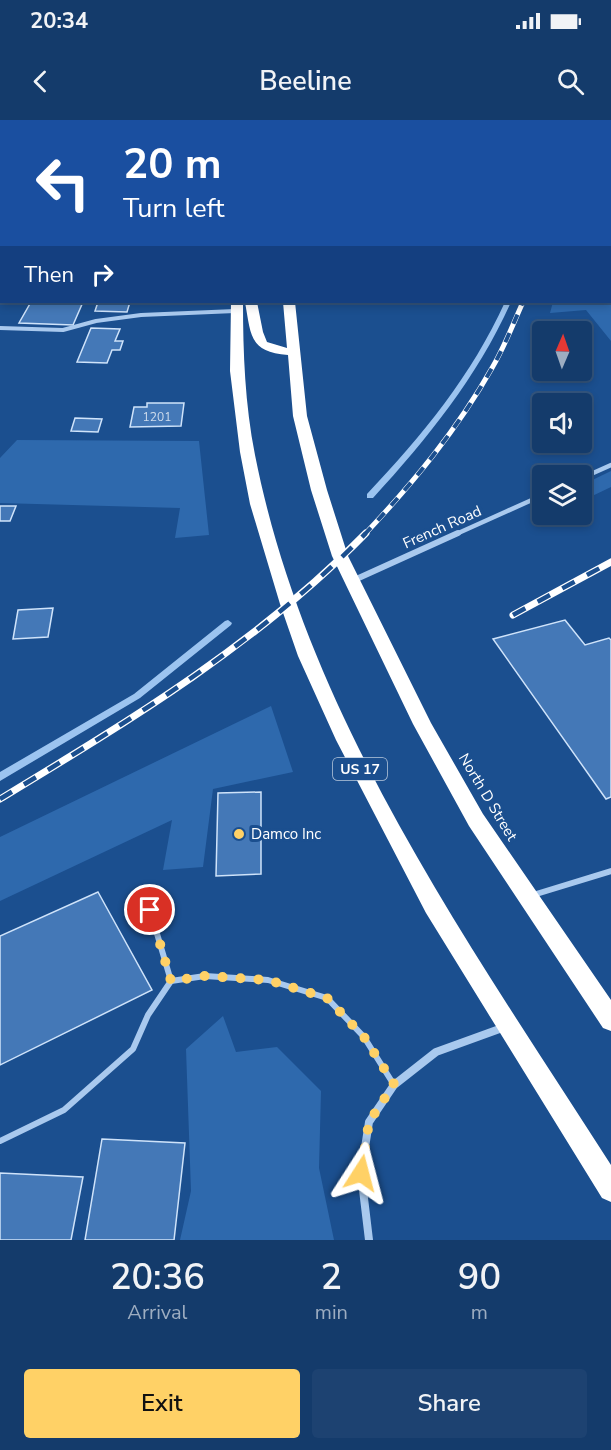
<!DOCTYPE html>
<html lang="en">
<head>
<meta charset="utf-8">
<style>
	body { margin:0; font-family:"Nunito Sans",sans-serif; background:#1d4271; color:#f1f3f6; height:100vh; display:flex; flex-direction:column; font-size:22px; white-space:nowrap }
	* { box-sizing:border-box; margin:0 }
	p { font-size:20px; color:#9dadc1 }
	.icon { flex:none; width:33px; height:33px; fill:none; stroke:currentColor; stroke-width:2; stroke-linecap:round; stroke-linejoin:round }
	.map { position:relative; height:1120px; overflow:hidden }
	.drawer { display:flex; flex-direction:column; background:#143b6b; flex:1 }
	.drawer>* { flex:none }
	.banner { position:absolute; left:0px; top:0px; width:612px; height:183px; box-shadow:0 3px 9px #0003,0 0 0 2px #33557e; background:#1a4fa0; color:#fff; overflow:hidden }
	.needle { width:39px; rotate:2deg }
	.controls { position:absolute; left:532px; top:201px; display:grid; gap:12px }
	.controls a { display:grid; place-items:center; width:60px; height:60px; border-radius:6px; background:#143b6b; box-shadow:0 3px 9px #0003,0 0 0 2px #33557e; font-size:30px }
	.pin { position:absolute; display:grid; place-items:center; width:51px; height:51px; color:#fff; margin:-26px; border:3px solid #fff; border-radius:50%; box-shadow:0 2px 6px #0007 }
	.me { position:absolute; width:66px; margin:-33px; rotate:9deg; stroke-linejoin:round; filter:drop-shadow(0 0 4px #0008) }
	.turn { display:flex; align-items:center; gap:21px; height:126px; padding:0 24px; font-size:27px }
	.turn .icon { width:78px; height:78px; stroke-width:2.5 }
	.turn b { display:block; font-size:42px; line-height:51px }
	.then { display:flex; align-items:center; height:57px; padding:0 24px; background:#0003; gap:12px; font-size:22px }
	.eta { display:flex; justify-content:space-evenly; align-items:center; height:102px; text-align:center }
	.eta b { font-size:36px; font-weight:600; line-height:42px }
	.primary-button { display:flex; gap:12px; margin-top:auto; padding:12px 24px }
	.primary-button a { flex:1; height:69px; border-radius:6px; background:#ffd166; color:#111; font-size:24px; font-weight:600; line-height:69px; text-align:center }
	.primary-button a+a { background:#1d4271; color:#f1f3f6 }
	.status { display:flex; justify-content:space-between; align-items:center; height:42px; padding:0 30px; background:#143b6b; direction:ltr }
	.status svg { height:16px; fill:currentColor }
	header { display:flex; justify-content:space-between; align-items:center; height:78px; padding:0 24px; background:#143b6b; font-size:27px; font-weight:600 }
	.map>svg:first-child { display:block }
	.green { fill:#2e69ad }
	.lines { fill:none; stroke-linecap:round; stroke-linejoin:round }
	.stream { fill:#9cc4f0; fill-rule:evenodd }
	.building { fill:#4478b7; stroke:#cfe3fa; stroke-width:1.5 }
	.lane-far1 { stroke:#a9c9ee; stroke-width:4 }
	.lane { stroke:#a9c9ee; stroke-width:6 }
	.street-far3 { stroke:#a9c9ee; stroke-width:4 }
	.street-far2 { stroke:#a9c9ee; stroke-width:4.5 }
	.street-far1 { stroke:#a9c9ee; stroke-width:6 }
	.street { stroke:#a9c9ee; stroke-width:8 }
	.highway { fill:#fff; fill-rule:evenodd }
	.rail-far1-casing { stroke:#fff; stroke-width:5 }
	.rail-casing { stroke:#fff; stroke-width:7 }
	.rail-far1 { stroke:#1b4f8f; stroke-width:4; stroke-dasharray:10; stroke-linecap:butt }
	.rail { stroke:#1b4f8f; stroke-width:4.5; stroke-dasharray:14; stroke-linecap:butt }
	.route { stroke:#ffd166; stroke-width:10; stroke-dasharray:0 18 }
	.poi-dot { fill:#ffd166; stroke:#1b4f8f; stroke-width:2 }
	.labels { text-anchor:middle; stroke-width:6; stroke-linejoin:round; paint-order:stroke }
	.number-label { font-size:12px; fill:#d0dded }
	.shield { fill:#1b4f8f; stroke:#bbcadd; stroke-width:1.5 }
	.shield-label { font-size:14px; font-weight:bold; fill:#fff }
	.street-label { font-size:15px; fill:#fff; stroke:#1b4f8f }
	.poi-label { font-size:15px; fill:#fff; stroke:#1b4f8f; text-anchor:start }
</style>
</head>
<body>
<div class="status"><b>20:34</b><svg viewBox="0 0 49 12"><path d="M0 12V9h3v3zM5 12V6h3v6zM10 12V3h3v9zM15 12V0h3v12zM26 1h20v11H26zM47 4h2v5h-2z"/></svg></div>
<header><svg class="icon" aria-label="back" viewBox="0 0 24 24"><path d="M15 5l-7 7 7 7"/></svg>Beeline<svg class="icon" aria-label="search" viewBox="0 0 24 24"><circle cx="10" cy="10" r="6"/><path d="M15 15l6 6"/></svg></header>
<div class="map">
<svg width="611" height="1120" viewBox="0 0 611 1120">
	<rect width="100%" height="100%" fill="#1b4f8f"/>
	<g class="green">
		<polygon points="611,162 611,221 586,190 550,193 553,182 610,182"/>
		<polygon points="17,320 199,321 209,415 175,418 180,388 0,383 0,338"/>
		<polygon points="611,351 611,367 588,378 582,372 582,365"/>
		<polygon points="271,586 293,652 213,669 203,747 163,750 172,700 0,781 0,717"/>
		<polygon points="223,896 236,932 277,927 321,971 319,1048 334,1120 180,1120 191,1071 186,929"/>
	</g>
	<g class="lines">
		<g class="stream">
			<polygon points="491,0 495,0 496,2 491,2"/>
			<path d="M 505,182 L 511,182 C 478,256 428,318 373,378 L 367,378 L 367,374 C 422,316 472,255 505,182 Z"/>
			<polygon points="228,500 232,503 231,505 140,578 0,661 0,652 134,574 225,501"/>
		</g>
	</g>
	<g class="building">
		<polygon points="31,182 83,182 73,205 19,203"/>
		<polygon points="98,182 130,182 127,192 95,191"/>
		<polygon points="91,208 120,209 115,221 123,221 120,230 112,230 107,243 77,242"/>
		<polygon points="147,283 184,283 181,306 130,307 134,287 147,287"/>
		<polygon points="75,298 102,299 98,312 71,311"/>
		<polygon points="0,386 16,386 10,401 0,401"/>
		<polygon points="53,488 48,517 13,519 18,490"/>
		<polygon points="565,500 585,525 609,518 611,520 611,677 606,679 493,519"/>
		<polygon points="261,672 261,754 216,756 218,673"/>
		<polygon points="98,772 152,870 0,945 0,816"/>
		<polygon points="102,1019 185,1023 174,1120 85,1120"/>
		<polygon points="0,1053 83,1057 71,1120 0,1120"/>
	</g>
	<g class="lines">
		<polyline class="lane-far1" points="0,208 63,210 96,201 141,195 235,191"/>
		<g class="lane">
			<polyline points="533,775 611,751"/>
			<polyline points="150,790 171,861"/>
			<polyline points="0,1021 64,990 133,929 148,895 171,861 205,856 268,860 327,878 364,917 394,965"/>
		</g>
		<polyline class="street-far3" points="2,2 4,0"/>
		<g class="street-far2">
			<polyline points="582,358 611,345"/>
			<polyline points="454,415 543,375"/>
		</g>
		<polyline class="street-far1" points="352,461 458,413"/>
		<polyline class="street" points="369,1120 361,1053 369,1002 394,965 436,932 505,907"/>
		<g class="highway">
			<rect x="234" y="0" width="10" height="2"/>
			<polygon points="264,0 274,0 274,2 265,2"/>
			<path d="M 231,182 L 243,182 C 243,233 245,284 255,335 C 307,598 469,823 611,1045 L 611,1082 L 602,1078 L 426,793 L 336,620 L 298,536 L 280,484 L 250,384 L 240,332 L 230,251 Z"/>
			<path d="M 245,182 L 257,182 L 263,212 L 267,222 L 287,228 L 283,182 L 295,182 L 307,296 L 327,370 L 348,436 L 431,603 L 483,694 L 611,880 L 611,911 L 603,908 L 469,706 L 413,604 L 332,436 L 311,370 L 293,296 L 288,235 C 249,232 251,215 245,182 Z"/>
		</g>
		<g class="rail-far1-casing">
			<path id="rail-far1" d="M 364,415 C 413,363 457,310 492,248 C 504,228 513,204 523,182"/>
		</g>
		<g class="rail-casing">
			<g id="rail">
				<polyline points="513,495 611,442"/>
				<path d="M 0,679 C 129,601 260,522 366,413"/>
			</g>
		</g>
		<use href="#rail-far1" class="rail-far1"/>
		<use href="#rail" class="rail"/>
	</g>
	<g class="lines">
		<polyline class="route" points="150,790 171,861 205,856 268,860 327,878 364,917 394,964 369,1002 361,1053"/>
	</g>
	<circle class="poi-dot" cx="239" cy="714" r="6"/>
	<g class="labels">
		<g class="number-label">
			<text x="157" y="301">1201</text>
		</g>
		<rect class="shield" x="333" y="638" width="54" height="22" rx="4.5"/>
		<g class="shield-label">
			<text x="360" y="654">US 17</text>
		</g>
		<g class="street-label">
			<text transform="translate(442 407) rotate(-24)" y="5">French Road</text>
			<text transform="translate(488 677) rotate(59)" y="5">North D Street</text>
		</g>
		<g class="poi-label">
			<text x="251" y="719">Damco Inc</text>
		</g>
	</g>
</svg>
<div class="controls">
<a><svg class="needle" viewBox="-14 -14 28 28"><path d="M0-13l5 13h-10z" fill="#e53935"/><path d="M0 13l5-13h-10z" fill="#9dadc1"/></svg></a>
<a><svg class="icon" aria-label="sound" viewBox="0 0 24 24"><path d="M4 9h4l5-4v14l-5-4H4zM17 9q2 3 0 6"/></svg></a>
<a><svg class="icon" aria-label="layers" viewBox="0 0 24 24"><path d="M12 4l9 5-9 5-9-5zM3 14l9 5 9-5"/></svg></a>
</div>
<div class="pin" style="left:150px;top:790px;background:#d93025"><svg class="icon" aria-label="arrive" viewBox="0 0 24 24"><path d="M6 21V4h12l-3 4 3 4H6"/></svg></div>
<svg class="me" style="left:361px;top:1053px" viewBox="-20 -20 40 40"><path d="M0-17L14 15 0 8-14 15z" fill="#ffd166" stroke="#fff" stroke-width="4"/></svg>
<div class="banner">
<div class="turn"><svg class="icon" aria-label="left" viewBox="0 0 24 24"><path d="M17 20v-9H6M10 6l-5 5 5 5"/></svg><div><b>20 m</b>Turn left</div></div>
<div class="then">Then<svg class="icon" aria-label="right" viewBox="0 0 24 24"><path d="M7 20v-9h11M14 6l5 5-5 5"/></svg></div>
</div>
</div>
<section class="drawer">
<div class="eta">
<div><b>20:36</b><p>Arrival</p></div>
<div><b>2</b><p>min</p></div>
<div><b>90</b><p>m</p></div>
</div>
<div class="primary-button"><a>Exit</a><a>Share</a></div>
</section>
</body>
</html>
